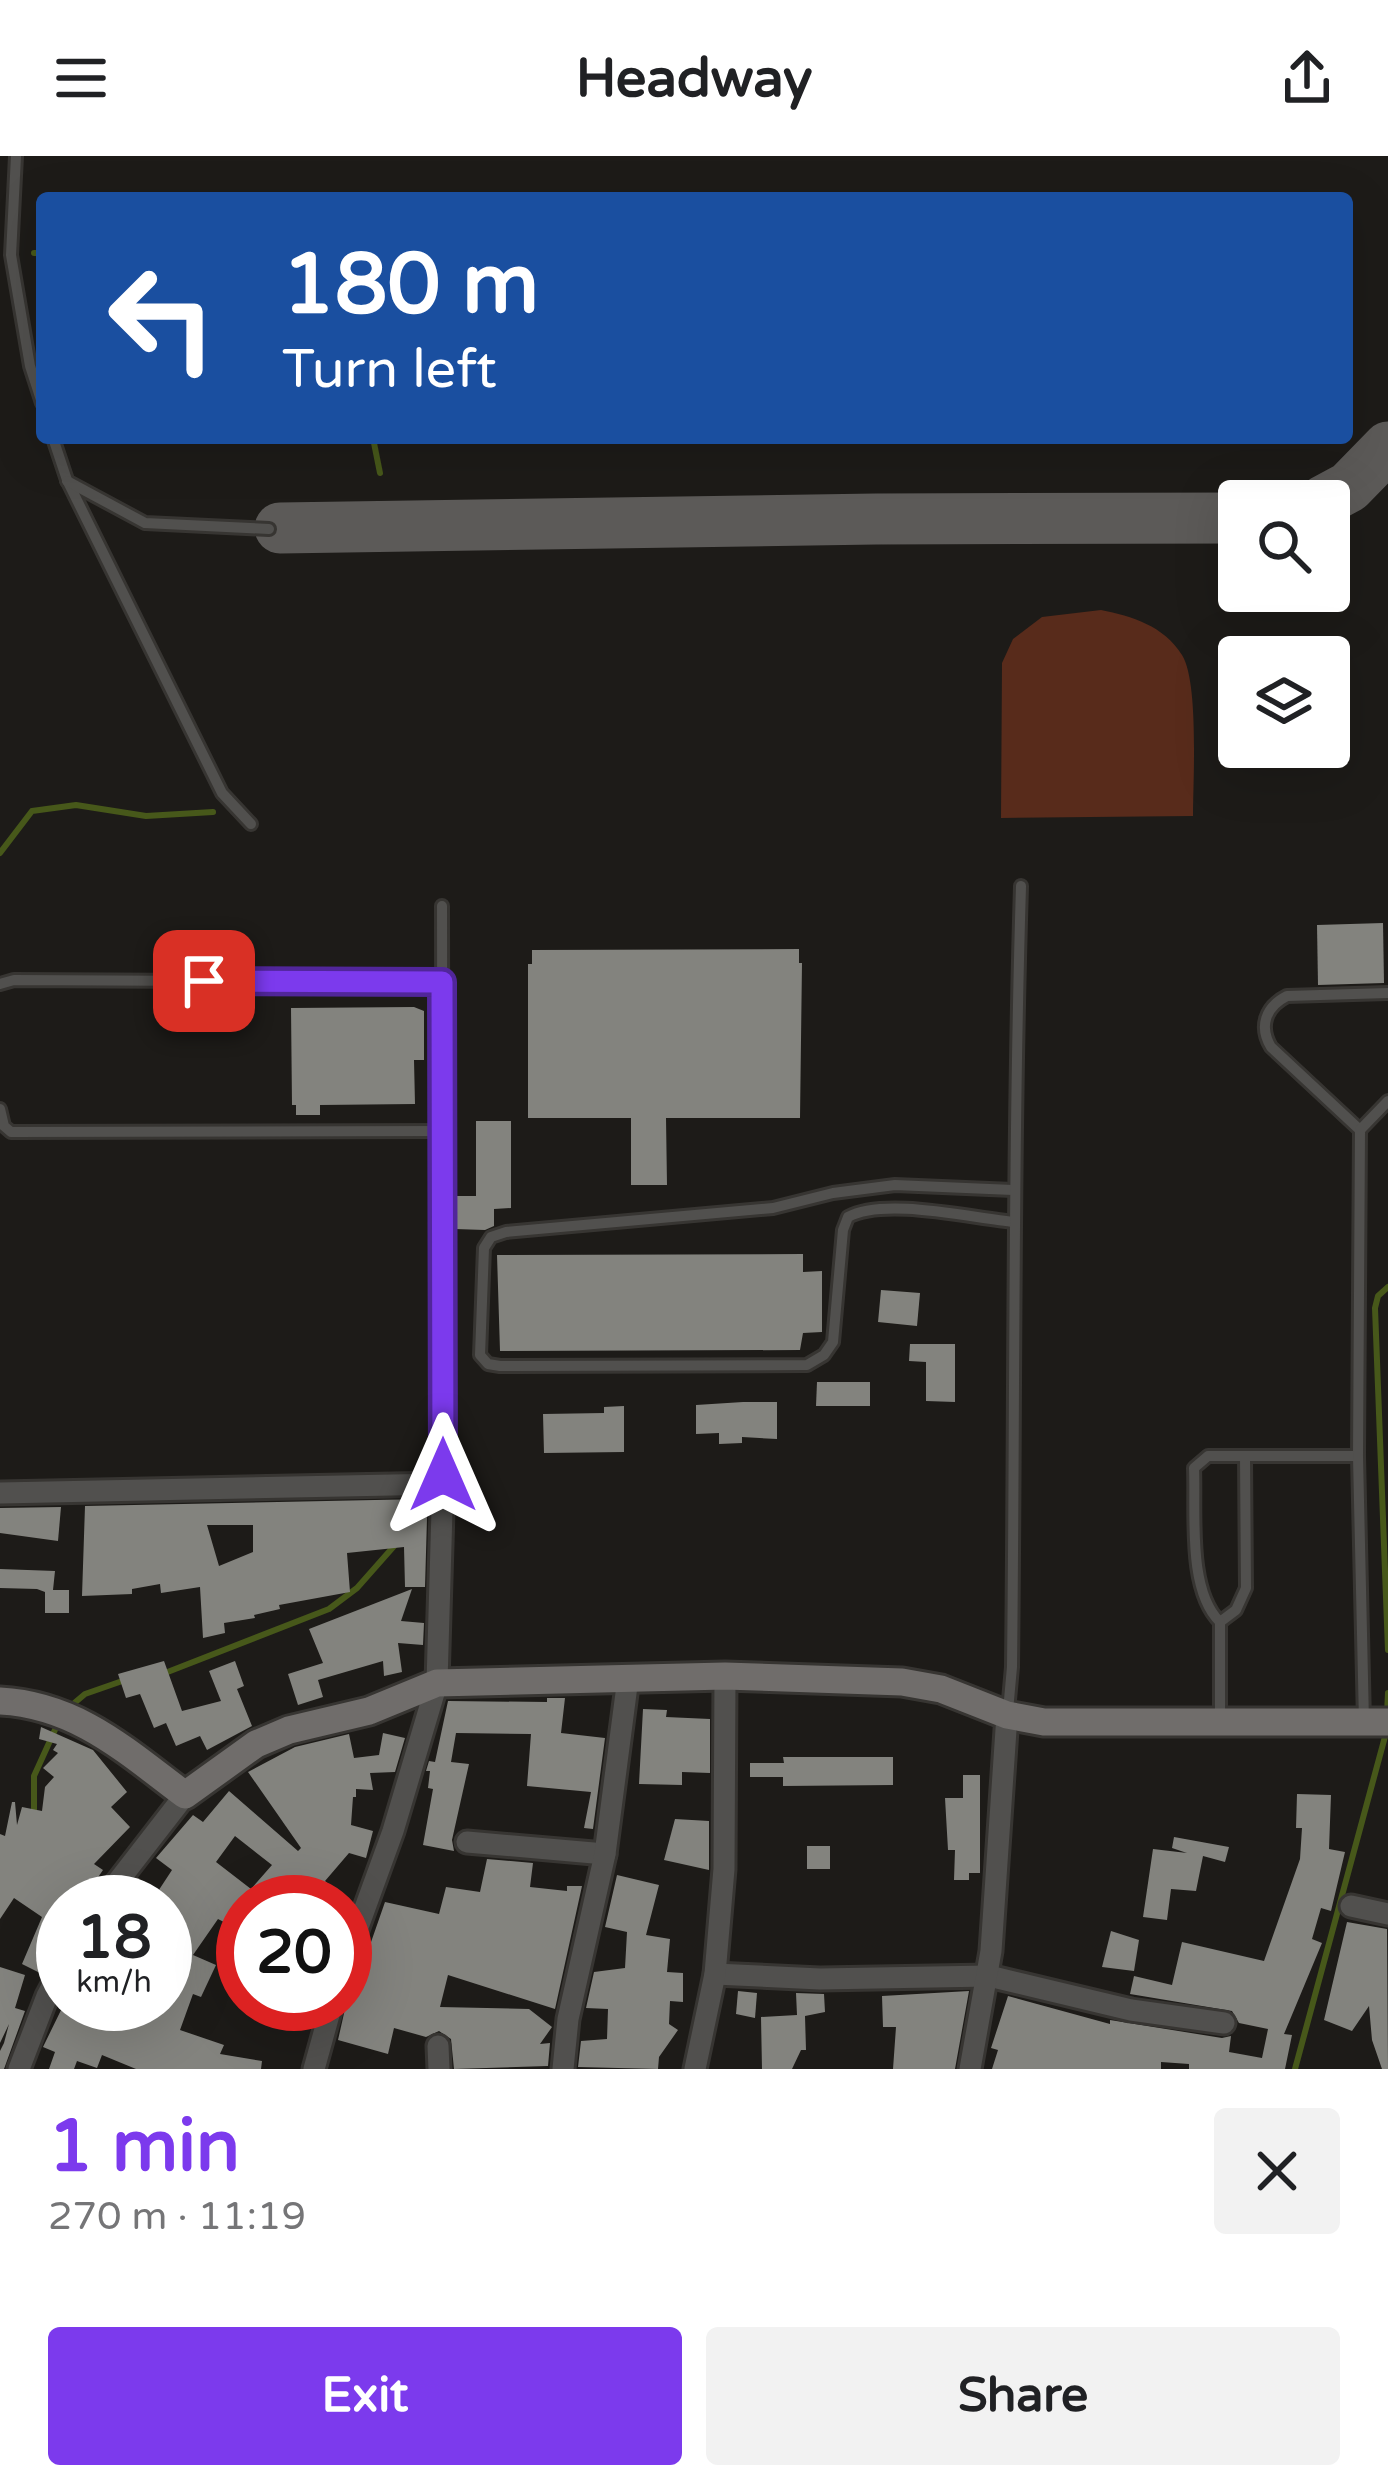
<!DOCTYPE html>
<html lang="en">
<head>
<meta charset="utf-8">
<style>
	body { margin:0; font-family:"Varela Round",sans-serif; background:#f2f2f2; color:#202124; height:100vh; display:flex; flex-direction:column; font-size:45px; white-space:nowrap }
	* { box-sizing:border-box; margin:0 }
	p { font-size:39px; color:#757577 }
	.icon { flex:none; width:66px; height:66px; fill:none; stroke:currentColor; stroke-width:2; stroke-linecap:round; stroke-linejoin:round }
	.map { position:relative; height:1913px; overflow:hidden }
	.sheet { display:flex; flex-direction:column; background:#fff; flex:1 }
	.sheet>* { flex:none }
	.hud { position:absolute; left:36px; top:36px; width:1317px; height:252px; border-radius:12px; box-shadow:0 12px 48px #0002; background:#1a4fa0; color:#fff; overflow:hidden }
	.buttons { position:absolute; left:1218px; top:324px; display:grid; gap:24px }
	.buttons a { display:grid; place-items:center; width:132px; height:132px; border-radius:12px; background:#fff; box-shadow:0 12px 48px #0002; font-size:60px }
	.speed { position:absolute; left:36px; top:1719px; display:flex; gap:24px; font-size:60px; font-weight:700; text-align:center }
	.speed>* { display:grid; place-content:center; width:156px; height:156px; border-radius:50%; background:#fff; box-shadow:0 12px 48px #0002; line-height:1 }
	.speed small { font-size:30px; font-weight:400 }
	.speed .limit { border:18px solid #d22; background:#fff; color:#111 }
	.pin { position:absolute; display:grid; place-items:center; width:102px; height:102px; color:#fff; margin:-51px; border-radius:24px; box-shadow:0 6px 18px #0006 }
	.me { position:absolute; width:132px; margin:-66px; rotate:0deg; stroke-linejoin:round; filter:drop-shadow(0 0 9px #0008) }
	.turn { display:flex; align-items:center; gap:42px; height:252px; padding:0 48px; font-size:54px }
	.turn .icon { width:156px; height:156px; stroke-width:2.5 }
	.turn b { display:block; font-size:84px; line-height:102px }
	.round { display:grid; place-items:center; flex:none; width:126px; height:126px; border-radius:12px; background:#f2f2f2 }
	.summary { display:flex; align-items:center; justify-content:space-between; height:204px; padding:0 48px }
	h1 { font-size:72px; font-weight:700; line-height:90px; color:#7c3aed }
	.cta { display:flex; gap:24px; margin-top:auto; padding:24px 48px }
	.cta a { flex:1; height:138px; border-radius:12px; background:#7c3aed; color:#fff; font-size:48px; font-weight:700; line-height:138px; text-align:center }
	.cta a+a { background:#f2f2f2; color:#202124 }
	header { display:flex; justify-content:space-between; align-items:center; height:156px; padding:0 48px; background:#fff; font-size:54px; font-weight:700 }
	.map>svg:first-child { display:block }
	.green { fill:#582b1b }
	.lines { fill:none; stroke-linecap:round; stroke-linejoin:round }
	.stream { stroke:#47581a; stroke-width:6 }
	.taxiway { stroke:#5c5a58; stroke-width:51 }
	.building { fill:#83837e; fill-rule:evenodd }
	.lane-casing { stroke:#373532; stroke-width:16 }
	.street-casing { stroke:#373532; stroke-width:27 }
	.secondary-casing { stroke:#373532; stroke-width:33 }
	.lane { stroke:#51504e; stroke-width:10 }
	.street { stroke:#51504e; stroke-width:21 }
	.secondary { stroke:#706d6b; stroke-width:27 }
	.route-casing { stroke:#51269a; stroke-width:30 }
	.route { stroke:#7c3aed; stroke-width:21 }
</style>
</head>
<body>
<header><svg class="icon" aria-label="menu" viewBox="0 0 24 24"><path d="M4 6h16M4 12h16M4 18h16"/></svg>Headway<svg class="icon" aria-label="share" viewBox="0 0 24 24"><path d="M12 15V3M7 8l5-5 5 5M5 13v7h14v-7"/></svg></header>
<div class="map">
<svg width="1388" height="1913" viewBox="0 0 1388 1913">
	<rect width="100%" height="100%" fill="#1d1b18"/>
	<path class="green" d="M 1101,454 C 1132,460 1164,470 1182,499 C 1199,526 1193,624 1193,660 L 1001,662 L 1002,507 L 1013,483 L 1042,461 Z"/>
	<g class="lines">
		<g class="stream">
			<polyline points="34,97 42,97"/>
			<polyline points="373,282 380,317"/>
			<polyline points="0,697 32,655 76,649 146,660 213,656"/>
			<polyline points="1388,1131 1378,1140 1375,1152 1388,1494"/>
			<polyline points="165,1517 329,1453 357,1432 395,1389"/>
			<polyline points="66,1554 85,1538 128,1523"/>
			<polyline points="1387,1558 1388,1537"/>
			<polyline points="34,1660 34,1620 59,1565"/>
			<polyline points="1295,1913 1386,1577"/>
		</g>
		<g class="taxiway">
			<polyline points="1323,345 1349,331 1388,291"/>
			<polyline points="280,372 876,363 1239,362"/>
		</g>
	</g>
	<g class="building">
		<polygon points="1383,767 1384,827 1318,829 1317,769"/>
		<polygon points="799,793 799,807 802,807 800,962 666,962 667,1029 631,1029 631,962 528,962 528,808 532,808 532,794"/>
		<polygon points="414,851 424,855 424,904 414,904 415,948 320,949 320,959 296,959 296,949 292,949 291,852"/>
		<polygon points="476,965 511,965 511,1052 494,1053 494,1070 485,1074 455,1073 455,1040 476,1040"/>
		<polygon points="803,1098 803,1116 822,1115 822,1176 803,1177 800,1194 500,1195 497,1099"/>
		<polygon points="881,1134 920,1137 917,1170 878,1166"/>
		<polygon points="910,1188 955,1188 955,1246 926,1245 926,1206 909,1205"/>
		<polygon points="817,1226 870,1226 870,1250 816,1250"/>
		<polygon points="743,1246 777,1246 777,1283 742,1281 742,1287 719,1288 719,1277 696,1278 696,1249"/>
		<polygon points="624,1250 624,1296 544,1297 543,1258 604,1257 604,1251"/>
		<path d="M 423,1343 L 427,1362 L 425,1431 L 405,1431 L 404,1391 L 347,1397 L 350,1436 L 279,1449 L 280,1453 L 254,1459 L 255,1462 L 224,1467 L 225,1477 L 203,1482 L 200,1431 L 161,1437 L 160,1428 L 132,1433 L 132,1438 L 82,1440 L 85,1350 ZM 207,1369 L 253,1369 L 253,1396 L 219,1410 Z"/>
		<polygon points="61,1351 58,1385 0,1377 0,1352"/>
		<polygon points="0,1413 55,1415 53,1434 69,1434 69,1457 45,1457 45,1436 37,1433 0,1432"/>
		<polygon points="412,1433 401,1465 424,1467 423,1489 398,1487 402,1516 384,1520 383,1505 318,1524 323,1541 298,1549 288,1518 323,1507 309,1473"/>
		<polygon points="164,1505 182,1555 221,1545 209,1515 235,1505 244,1530 237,1533 252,1570 207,1594 200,1580 176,1590 166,1567 154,1572 140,1538 126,1542 118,1518"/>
		<polygon points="547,1542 565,1542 561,1577 605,1582 593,1673 584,1672 591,1636 527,1630 531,1578 456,1577 451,1606 469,1608 452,1684 454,1695 423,1689 433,1633 428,1632 430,1615 426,1615 429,1605 435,1606 448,1545 547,1546"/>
		<polygon points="643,1553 667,1554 666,1561 710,1563 710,1617 682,1616 682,1629 639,1628"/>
		<polygon points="41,1571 93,1594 127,1636 111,1651 130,1671 94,1708 103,1714 81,1746 63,1746 63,1795 50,1802 42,1818 22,1808 42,1761 14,1742 0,1763 0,1678 5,1680 12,1646 15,1646 17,1669 22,1651 42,1655 45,1631 54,1621 43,1612 58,1597 53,1594 57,1588 39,1583"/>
		<path d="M 383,1577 L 405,1582 L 395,1616 L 370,1617 L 373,1634 L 356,1633 L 356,1641 L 353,1641 L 351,1669 L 373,1675 L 366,1702 L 349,1697 L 325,1725 L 350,1746 L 243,1746 L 243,1776 L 218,1763 L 193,1799 L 216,1809 L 201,1841 L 193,1838 L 180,1874 L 224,1889 L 220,1898 L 262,1905 L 261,1913 L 136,1913 L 102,1899 L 97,1912 L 77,1905 L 74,1913 L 49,1913 L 55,1896 L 43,1891 L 64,1848 L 165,1848 L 165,1746 L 151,1746 L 172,1714 L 156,1702 L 193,1659 L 203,1666 L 229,1635 L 298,1695 L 301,1692 L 248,1616 L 295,1591 L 349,1578 L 354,1602 L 379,1599 ZM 235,1680 L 272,1709 L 251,1733 L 216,1706 Z"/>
		<polygon points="783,1601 893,1601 893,1629 783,1630 783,1621 750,1621 750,1607 784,1607"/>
		<polygon points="963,1619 980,1619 980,1717 969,1717 969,1724 954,1724 955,1694 948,1694 945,1642 963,1642"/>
		<polygon points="1297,1638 1331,1639 1329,1693 1345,1696 1331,1755 1321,1752 1312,1783 1322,1787 1284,1878 1292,1879 1285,1913 1189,1913 1189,1908 1161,1906 1161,1913 992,1913 998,1894 991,1892 1008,1840 1110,1868 1110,1864 1222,1882 1231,1880 1229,1896 1262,1902 1268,1873 1239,1867 1232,1855 1130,1838 1134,1820 1172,1829 1182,1786 1264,1805 1300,1703 1302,1672 1296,1672"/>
		<polygon points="675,1663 709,1665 709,1714 664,1704"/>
		<polygon points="1174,1681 1229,1691 1225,1706 1203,1700 1196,1735 1171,1733 1167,1764 1143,1761 1153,1693 1187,1697 1172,1692"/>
		<rect x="807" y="1690" width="23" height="23"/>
		<polygon points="487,1703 533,1707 530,1731 567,1735 567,1730 582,1730 555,1853 448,1819 440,1851 529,1853 552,1871 540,1888 550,1887 548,1910 454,1913 451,1883 439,1875 426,1881 394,1872 388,1898 338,1884 350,1831 355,1832 385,1746 439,1758 446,1731 480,1736"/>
		<polygon points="617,1719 659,1729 646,1779 670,1783 667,1816 683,1817 683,1846 670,1845 669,1868 678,1874 659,1901 658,1913 578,1911 581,1885 607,1883 608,1853 586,1852 594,1816 625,1812 627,1776 605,1771"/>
		<polygon points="1347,1766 1387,1773 1388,1913 1382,1913 1372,1884 1369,1850 1352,1875 1324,1864"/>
		<polygon points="1111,1775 1139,1784 1134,1815 1102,1811"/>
		<polygon points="0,1811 25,1819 15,1852 25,1855 4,1913 0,1913 0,1895 4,1887 9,1868 0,1887"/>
		<polygon points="738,1835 757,1837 755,1862 736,1858"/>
		<polygon points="969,1835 955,1913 893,1913 896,1871 883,1871 882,1840"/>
		<polygon points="796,1837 824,1838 825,1856 805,1860 806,1894 801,1894 792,1913 762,1913 761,1861 797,1859"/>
	</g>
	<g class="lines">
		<g class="lane-casing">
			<g id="lane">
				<polyline points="16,0 11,99 30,210 42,247"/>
				<polyline points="53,282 67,324 222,637 251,668"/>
				<polyline points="67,325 145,367 269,373"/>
				<polyline points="442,750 443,1319"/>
				<polyline points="0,828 14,824 441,826"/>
				<polyline points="0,953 4,970 11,976 444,975"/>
				<path d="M 1360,974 L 1271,891 C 1259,871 1265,851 1287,840 L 1388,837"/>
				<path d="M 1013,1034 L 895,1029 L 833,1037 L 773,1052 L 506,1076 L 491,1081 L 484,1092 L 480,1199 L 488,1208 L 500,1210 L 807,1209 L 824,1199 L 833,1186 L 843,1074 L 848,1061 C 885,1041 971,1062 1014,1066"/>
				<polyline points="1220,1466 1236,1454 1246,1432 1245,1301"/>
				<path d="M 1008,1555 L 1012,1511 C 1015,1251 1013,990 1021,730"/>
				<path d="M 1220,1565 L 1220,1466 C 1187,1434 1196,1356 1194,1312 L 1208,1300 L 1358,1300"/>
				<polyline points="1364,1566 1358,1300 1360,974 1388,945"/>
			</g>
		</g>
		<g class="street-casing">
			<g id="street">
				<polyline points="0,1337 443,1328"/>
				<polyline points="467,1686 605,1698"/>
				<polyline points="102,1746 185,1639"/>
				<polyline points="1351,1750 1388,1758"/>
				<polyline points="345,1807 393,1675 437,1527 443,1319"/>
				<polyline points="715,1818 820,1823 989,1820 1131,1854 1224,1867"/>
				<polyline points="438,1890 439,1913"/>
				<polyline points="19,1913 47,1840 63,1810"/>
				<polyline points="314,1913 332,1848"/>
				<polyline points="563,1913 568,1863 605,1698 628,1522"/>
				<polyline points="695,1913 715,1818 724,1713 725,1520"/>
				<polyline points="970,1913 991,1795 1007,1559"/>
			</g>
		</g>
		<g class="secondary-casing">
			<path id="secondary" d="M 0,1545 C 77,1549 126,1595 185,1639 L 256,1588 L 289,1574 L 369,1555 L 437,1527 L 725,1520 L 902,1526 L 941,1533 L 1007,1559 L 1044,1566 L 1388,1566"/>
		</g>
		<use href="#lane" class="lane"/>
		<use href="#street" class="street"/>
		<use href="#secondary" class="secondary"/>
	</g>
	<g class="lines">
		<g class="route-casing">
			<polyline id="route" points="204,825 442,826 443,1319"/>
		</g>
		<use href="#route" class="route"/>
	</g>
</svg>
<div class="buttons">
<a><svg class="icon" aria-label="search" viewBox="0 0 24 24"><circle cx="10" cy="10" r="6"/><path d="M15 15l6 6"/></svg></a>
<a><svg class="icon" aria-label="layers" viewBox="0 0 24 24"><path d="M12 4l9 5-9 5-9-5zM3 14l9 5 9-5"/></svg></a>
</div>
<div class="speed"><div>18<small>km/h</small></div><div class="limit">20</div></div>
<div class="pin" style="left:204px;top:825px;background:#d93025"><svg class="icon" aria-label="arrive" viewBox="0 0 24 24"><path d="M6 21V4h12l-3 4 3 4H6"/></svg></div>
<svg class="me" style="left:443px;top:1319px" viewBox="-20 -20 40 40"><path d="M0-17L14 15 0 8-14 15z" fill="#7c3aed" stroke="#fff" stroke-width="4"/></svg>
<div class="hud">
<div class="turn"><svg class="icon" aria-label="left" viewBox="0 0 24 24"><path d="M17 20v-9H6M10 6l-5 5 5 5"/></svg><div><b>180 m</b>Turn left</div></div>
</div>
</div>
<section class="sheet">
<div class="summary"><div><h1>1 min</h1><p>270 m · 11:19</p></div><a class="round"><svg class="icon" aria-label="close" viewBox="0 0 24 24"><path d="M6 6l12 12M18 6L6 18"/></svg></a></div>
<div class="cta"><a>Exit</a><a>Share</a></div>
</section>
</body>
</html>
